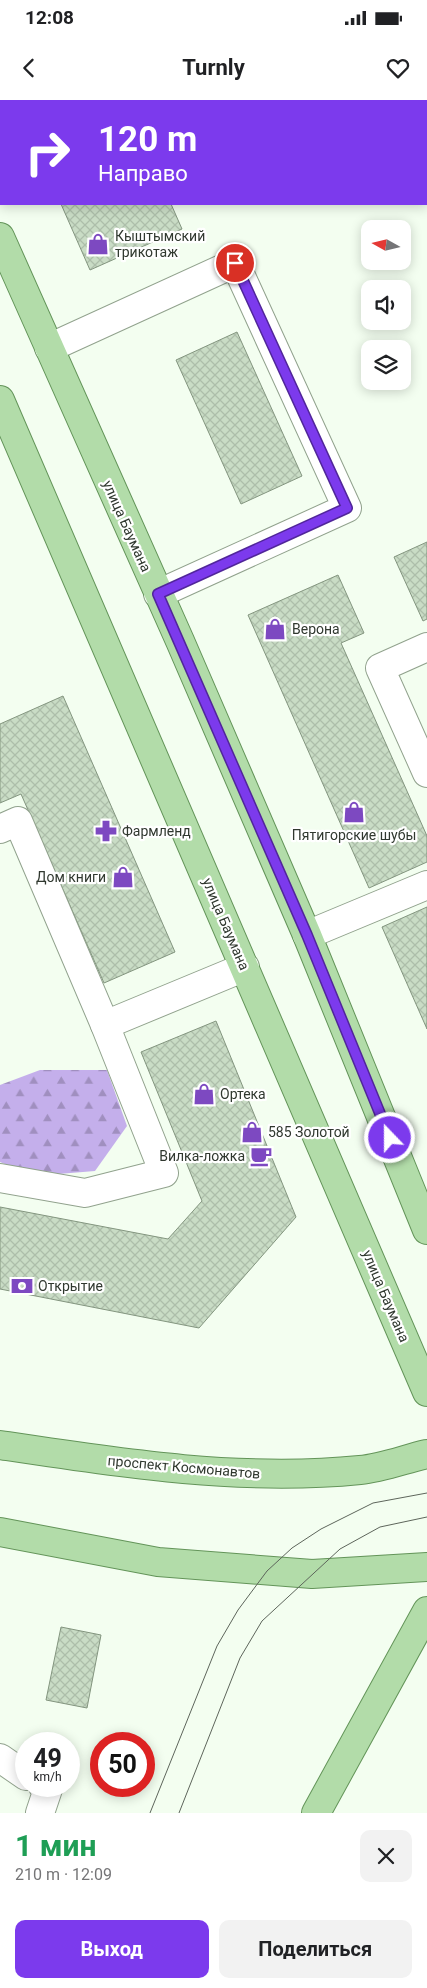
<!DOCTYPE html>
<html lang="ru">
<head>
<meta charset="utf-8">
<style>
	body { margin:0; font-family:Roboto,sans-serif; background:#f2f2f2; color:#202124; height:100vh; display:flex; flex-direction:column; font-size:19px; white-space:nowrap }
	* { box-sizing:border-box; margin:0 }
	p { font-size:16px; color:#757577 }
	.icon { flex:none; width:28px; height:28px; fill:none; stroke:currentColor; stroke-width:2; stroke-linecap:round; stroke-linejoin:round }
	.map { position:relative; height:1713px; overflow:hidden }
	.sheet { display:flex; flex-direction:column; background:#fff; flex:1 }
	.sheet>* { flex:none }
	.banner { position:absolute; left:0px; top:0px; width:428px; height:105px; box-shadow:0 2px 12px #0003; background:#7c3aed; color:#fff; overflow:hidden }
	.needle { width:32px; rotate:278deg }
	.fabs { position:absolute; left:361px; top:120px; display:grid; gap:10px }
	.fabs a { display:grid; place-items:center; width:50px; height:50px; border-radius:10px; background:#fff; box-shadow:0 2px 12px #0003; font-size:25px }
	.speed { position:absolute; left:15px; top:1632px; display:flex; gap:10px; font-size:25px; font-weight:700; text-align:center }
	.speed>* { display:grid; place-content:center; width:65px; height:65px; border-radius:50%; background:#fff; box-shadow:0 2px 12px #0003; line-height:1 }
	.speed small { font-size:12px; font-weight:400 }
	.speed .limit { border:8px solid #d22; background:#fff; color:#111 }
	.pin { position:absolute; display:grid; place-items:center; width:42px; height:42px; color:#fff; margin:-21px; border:2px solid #fff; border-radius:50%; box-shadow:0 1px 5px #0007 }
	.me { position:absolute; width:55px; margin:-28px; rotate:338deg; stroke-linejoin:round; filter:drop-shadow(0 0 4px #0008) }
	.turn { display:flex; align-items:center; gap:18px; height:105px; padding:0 15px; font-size:22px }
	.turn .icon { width:65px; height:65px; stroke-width:2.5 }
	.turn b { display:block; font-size:35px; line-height:42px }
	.round { display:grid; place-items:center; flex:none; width:52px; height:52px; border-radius:10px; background:#f2f2f2 }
	.headline { display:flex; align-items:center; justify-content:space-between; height:85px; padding:0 15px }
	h1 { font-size:30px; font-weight:700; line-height:38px; color:#1e9e55 }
	.cta { display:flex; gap:10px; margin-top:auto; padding:10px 15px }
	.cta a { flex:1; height:58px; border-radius:10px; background:#7c3aed; color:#fff; font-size:20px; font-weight:700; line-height:58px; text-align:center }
	.cta a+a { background:#f2f2f2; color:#202124 }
	.status { display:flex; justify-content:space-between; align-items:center; height:35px; padding:0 25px; background:#fff; direction:ltr }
	.status svg { height:14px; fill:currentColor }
	header { display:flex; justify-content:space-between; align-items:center; height:65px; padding:0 15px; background:#fff; font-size:22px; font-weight:700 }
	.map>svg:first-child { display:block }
	.forest { fill:url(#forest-firs) }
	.building { fill:url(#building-cross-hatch); stroke:#83957f }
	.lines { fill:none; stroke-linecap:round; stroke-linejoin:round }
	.minor-casing { stroke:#91a28d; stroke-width:30 }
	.major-casing { stroke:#639459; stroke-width:30 }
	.minor { stroke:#fff; stroke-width:28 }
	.major { stroke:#b2dca9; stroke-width:28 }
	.tram { stroke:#5d655b; stroke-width:1 }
	.route-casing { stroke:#51269a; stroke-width:12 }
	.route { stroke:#7c3aed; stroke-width:9 }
	.labels { text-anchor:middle; stroke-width:4.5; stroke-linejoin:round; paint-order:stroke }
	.poi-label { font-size:14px; fill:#30382f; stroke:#fff; text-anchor:start }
	.street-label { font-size:14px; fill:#30382f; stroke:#fff }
</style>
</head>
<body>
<div class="status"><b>12:08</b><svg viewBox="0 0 49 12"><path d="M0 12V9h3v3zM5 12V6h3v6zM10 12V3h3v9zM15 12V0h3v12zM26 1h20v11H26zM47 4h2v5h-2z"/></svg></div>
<header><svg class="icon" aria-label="back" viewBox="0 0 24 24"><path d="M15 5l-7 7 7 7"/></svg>Turnly<svg class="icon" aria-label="heart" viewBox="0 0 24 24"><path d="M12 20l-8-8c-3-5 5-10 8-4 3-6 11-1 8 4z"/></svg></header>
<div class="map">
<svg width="427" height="1713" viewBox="0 0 427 1713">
	<defs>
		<pattern id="forest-firs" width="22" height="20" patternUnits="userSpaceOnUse" patternTransform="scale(1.25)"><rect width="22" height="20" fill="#c4afeb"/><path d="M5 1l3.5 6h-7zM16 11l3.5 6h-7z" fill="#a08fbf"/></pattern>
		<pattern id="building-cross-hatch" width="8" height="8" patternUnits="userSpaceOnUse" patternTransform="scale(1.25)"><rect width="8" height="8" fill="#c9dcc5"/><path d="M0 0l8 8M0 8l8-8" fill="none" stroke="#adbeaa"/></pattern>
	</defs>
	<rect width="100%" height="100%" fill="#f3fef0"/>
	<polygon class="forest" points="40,970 107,970 127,1026 95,1071 34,1076 0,1062 0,985"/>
	<g class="building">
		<polygon points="15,0 91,0 92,1 15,1"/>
		<polygon points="277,0 377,0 378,1 274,1"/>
		<polygon points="61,104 171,104 182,129 90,170"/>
		<polygon points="237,232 302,376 241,404 176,260"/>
		<polygon points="427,442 427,519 423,521 394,457"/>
		<polygon points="338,475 364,533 341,543 427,736 427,762 369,788 248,515"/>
		<polygon points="63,596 175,852 104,883 21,694 0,703 0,624"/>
		<polygon points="427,807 427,929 382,827"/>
		<polygon points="216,921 296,1117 199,1228 0,1189 0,1107 168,1139 202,1101 141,952"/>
		<polygon points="61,1527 101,1535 87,1608 46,1600"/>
	</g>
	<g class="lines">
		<g class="minor-casing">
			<g id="minor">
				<polyline points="118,0 119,1"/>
				<polyline points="223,1 225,0"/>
				<polyline points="49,248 235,163 347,408 158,494"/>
				<polyline points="427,547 380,568 427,673"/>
				<polyline points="0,729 18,721 105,925 164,1073 85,1093 0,1078"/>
				<polyline points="307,835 427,785"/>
				<polyline points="105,925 245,867"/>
				<polyline points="0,1658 26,1676"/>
				<polyline points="40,1713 48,1689 43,1686"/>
			</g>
		</g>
		<g class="major-casing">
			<g id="major">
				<polyline points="0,137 180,541 307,835 427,1130"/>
				<polyline points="0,300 427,1292"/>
				<path d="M 0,1345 C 119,1363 240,1382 360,1370 C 382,1368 405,1359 427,1354"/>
				<polyline points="0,1432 158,1462 312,1474 427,1467"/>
				<polyline points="316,1713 427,1511"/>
			</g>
		</g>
		<use href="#minor" class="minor"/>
		<use href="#major" class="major"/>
		<g class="tram">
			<polyline points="150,1713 217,1546 238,1510 267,1471 292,1448 321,1429 373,1403 427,1393"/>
			<polyline points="179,1713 240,1558 262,1521 340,1449 380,1427 427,1417"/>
		</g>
	</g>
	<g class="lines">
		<g class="route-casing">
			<polyline id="route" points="235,163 347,408 158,494 307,835 390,1038"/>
		</g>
		<use href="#route" class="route"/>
	</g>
	<defs>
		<g id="shop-bare" transform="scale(1.725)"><path d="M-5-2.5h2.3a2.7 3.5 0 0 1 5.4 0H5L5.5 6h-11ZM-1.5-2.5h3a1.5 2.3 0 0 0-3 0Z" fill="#7d49c1" stroke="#fff" stroke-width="2.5" paint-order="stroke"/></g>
		<g id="pharmacy-bare" transform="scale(1.725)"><path d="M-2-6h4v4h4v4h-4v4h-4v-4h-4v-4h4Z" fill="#7d49c1" stroke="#fff" stroke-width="2.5" paint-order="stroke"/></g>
		<g id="cafe-bare" transform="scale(1.725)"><path d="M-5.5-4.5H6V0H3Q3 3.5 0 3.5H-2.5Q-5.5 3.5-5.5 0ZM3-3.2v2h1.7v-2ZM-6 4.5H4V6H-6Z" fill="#7d49c1" stroke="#fff" stroke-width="2.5" paint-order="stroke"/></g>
		<g id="bank-bare" transform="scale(1.725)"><path d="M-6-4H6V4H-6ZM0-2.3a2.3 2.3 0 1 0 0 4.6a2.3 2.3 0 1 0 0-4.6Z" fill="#7d49c1" stroke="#fff" stroke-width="2.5" paint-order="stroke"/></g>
	</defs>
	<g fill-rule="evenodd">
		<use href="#shop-bare" x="98" y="144"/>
		<use href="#shop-bare" x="275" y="529"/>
		<use href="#shop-bare" x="354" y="712"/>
		<use href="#pharmacy-bare" x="106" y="731"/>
		<use href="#shop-bare" x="123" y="777"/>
		<use href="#shop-bare" x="204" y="994"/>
		<use href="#shop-bare" x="252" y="1032"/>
		<use href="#cafe-bare" x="261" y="1056"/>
		<use href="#bank-bare" x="22" y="1186"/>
	</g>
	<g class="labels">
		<g class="poi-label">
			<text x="115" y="141">Кыштымский<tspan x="115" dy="16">трикотаж</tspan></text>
			<text x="292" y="534">Верона</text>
			<text x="122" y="736">Фармленд</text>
			<text x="354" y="740" text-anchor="middle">Пятигорские шубы</text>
			<text x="106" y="782" text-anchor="end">Дом книги</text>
			<text x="220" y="999">Ортека</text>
			<text x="268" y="1037">585 Золотой</text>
			<text x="245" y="1061" text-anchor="end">Вилка-ложка</text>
			<text x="38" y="1191">Открытие</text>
		</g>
		<g class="street-label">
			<text transform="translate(127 426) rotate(66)" y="5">улица Баумана</text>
			<text transform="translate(226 824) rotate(67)" y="5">улица Баумана</text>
			<text transform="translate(386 1196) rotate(67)" y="5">улица Баумана</text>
			<text transform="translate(184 1367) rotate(5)" y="5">проспект Космонавтов</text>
		</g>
	</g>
</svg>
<div class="fabs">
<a><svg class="needle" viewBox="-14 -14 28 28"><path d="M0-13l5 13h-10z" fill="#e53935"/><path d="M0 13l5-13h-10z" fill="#757577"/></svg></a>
<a><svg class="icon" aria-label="sound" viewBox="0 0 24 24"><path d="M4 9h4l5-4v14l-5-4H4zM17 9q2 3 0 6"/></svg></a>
<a><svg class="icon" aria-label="layers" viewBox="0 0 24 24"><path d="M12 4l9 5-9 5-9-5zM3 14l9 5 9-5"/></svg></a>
</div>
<div class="speed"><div>49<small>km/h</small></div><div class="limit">50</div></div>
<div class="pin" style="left:235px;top:163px;background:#d93025"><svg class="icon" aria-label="arrive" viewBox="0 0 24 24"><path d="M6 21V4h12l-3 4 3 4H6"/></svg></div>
<svg class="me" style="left:390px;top:1038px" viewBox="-20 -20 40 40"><circle r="17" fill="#7c3aed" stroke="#fff" stroke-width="3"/><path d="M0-11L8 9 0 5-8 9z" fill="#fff"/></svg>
<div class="banner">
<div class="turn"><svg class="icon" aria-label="right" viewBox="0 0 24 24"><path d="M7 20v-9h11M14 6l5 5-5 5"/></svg><div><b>120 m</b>Направо</div></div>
</div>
</div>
<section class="sheet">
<div class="headline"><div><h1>1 мин</h1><p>210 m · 12:09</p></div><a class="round"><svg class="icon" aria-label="close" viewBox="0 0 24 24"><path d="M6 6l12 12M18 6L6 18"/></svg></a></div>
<div class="cta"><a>Выход</a><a>Поделиться</a></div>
</section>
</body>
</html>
